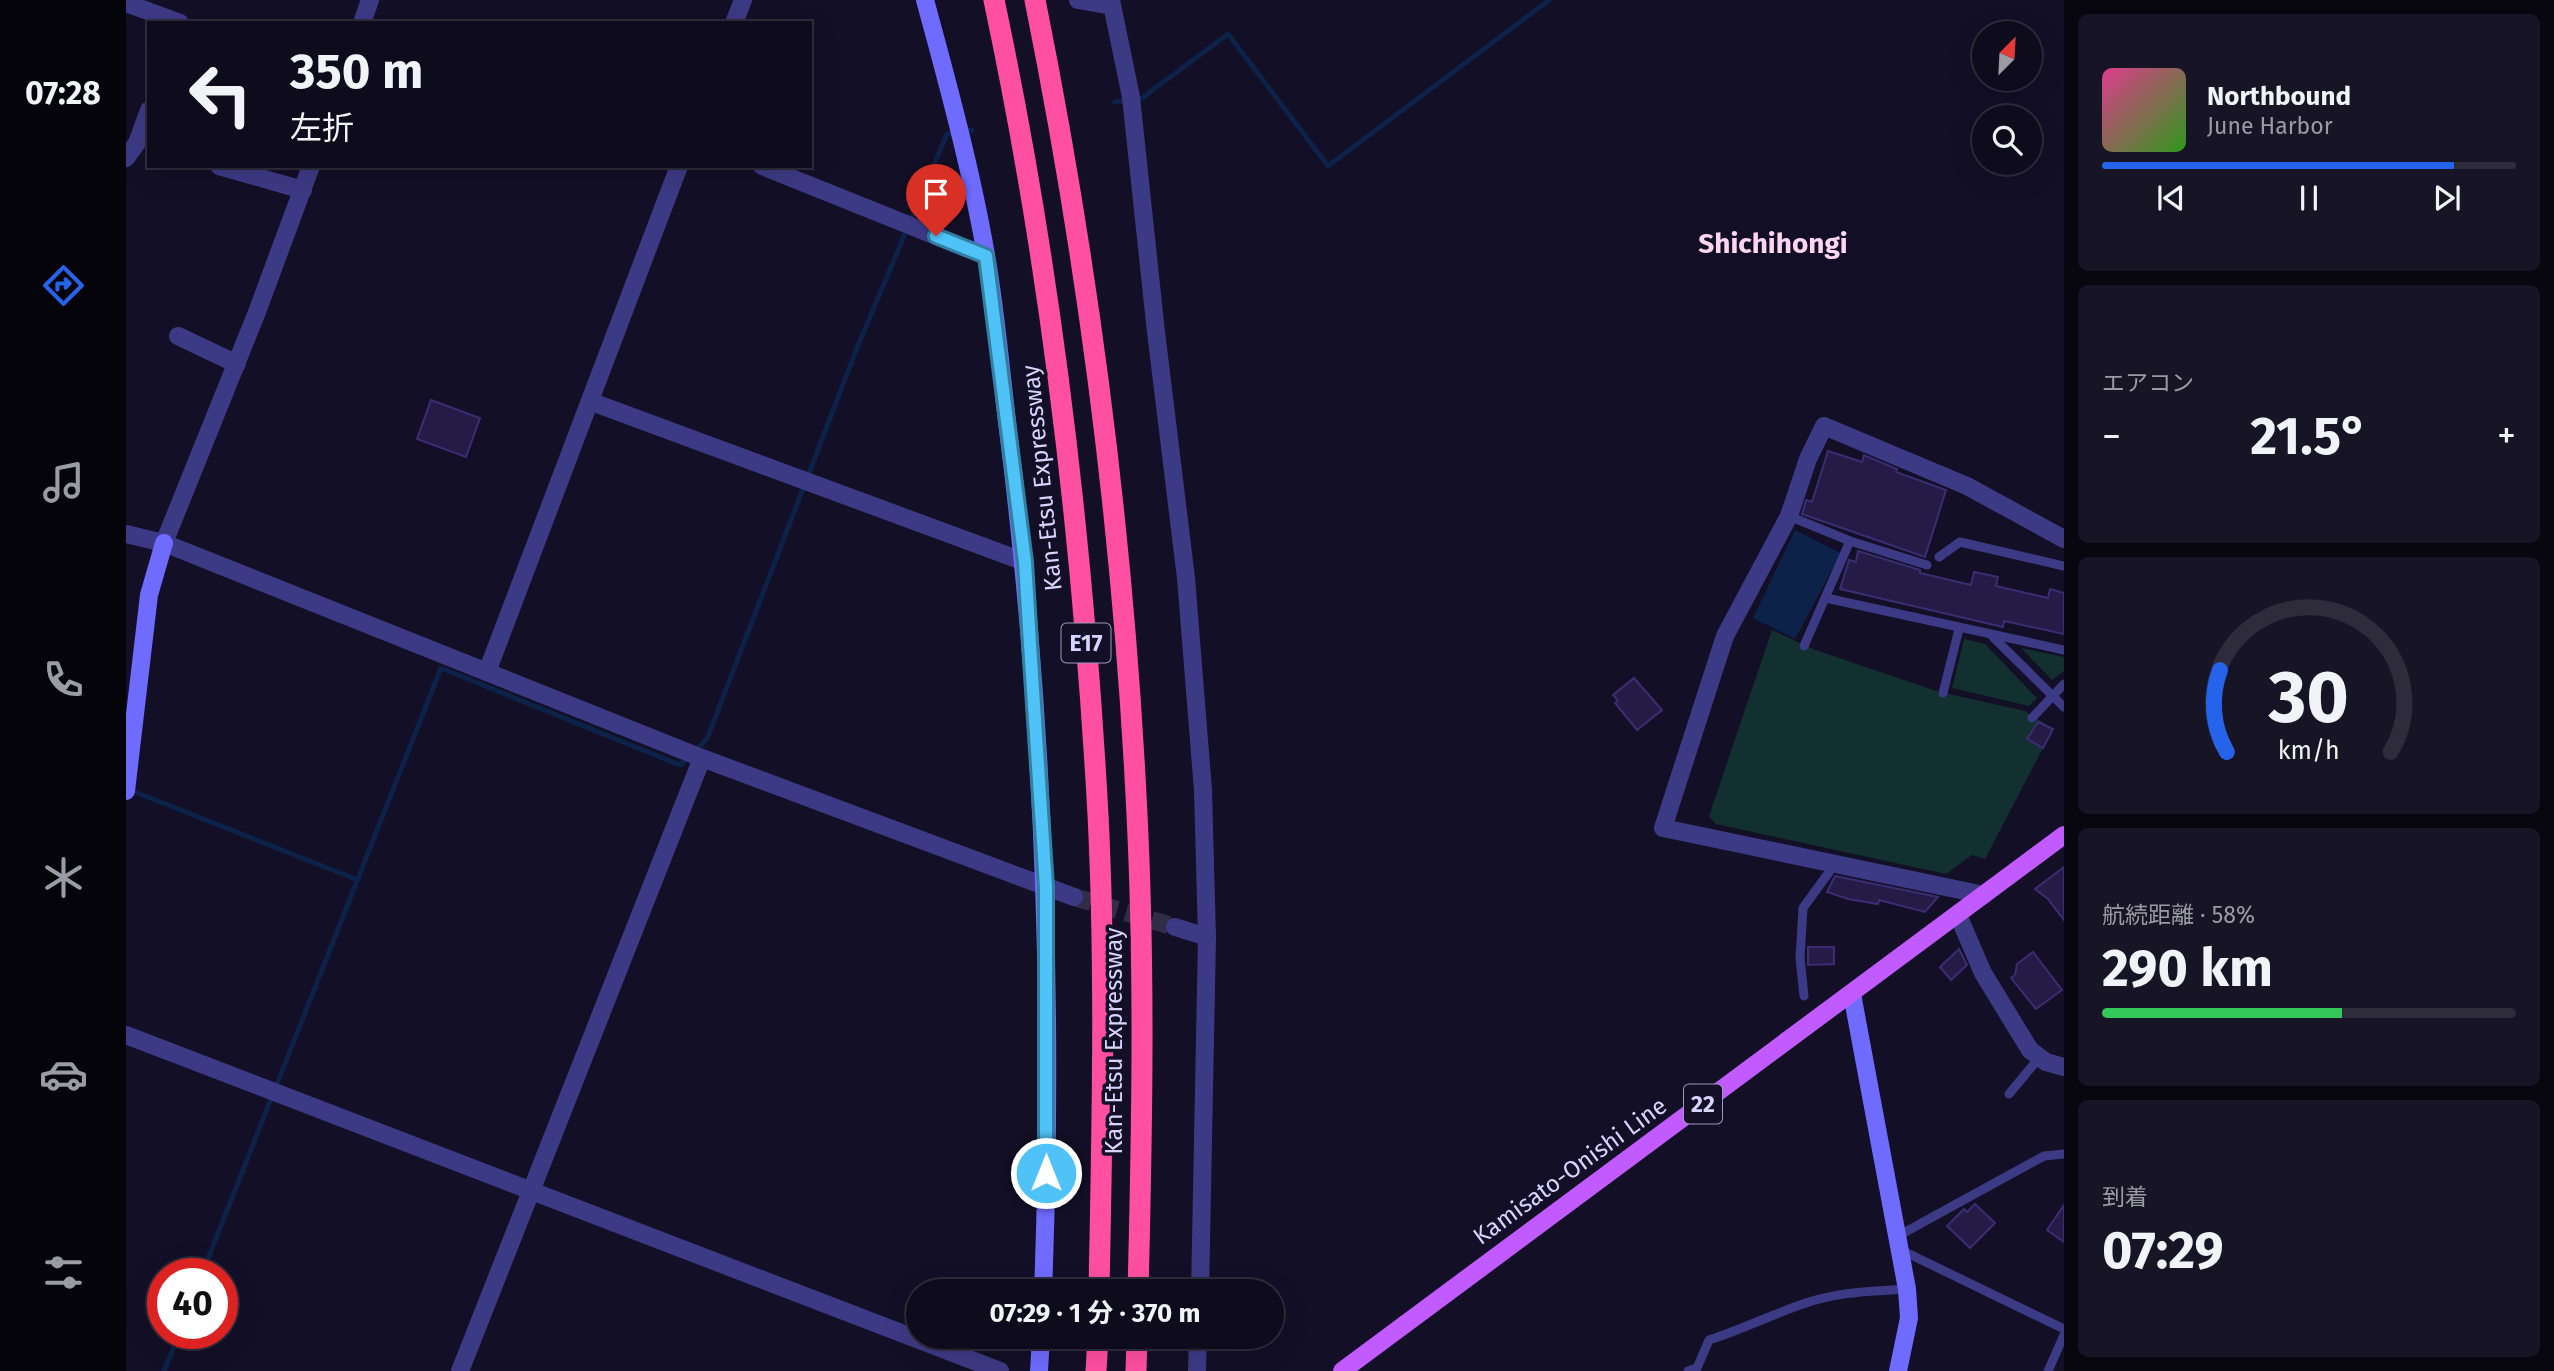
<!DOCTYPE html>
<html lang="ja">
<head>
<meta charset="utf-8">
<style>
	:root { --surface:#0e0b1c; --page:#171425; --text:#f1f3f6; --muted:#9b9ba3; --line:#2e2b3b; --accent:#2563eb }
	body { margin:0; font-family:"Fira Sans","Noto Sans JP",sans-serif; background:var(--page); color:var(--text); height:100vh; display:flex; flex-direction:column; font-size:26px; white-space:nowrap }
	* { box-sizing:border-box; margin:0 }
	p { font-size:23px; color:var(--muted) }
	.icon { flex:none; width:38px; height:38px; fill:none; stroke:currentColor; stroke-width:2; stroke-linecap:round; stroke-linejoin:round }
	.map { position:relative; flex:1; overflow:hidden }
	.drawer { display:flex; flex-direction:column; gap:14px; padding:14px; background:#08060f; width:490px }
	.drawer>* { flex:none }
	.banner { position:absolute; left:21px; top:21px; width:665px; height:147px; border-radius:0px; box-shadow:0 7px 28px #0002,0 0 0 2px var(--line); background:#0e0b1c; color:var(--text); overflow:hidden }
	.needle { width:46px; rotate:24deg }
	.tools { position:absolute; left:1846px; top:21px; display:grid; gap:14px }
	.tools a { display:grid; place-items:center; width:70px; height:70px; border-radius:50%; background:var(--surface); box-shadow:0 7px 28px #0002,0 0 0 2px var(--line); font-size:35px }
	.speed { position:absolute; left:21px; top:1258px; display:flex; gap:14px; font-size:35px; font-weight:700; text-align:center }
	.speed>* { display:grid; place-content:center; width:91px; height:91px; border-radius:50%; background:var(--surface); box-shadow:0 7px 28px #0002,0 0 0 2px var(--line); line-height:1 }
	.speed .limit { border:10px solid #d22; background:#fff; color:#111 }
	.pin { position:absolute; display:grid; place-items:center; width:60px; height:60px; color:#fff; margin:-72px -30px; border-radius:50% 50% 50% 0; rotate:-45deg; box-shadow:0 0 7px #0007 }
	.pin .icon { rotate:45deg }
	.me { position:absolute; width:77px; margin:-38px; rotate:0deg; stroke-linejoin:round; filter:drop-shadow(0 0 5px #0008) }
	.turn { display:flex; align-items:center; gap:24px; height:147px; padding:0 28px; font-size:32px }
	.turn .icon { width:91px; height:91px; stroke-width:2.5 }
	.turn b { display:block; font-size:49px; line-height:60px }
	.big { font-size:52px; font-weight:700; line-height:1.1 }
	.drawer .card { flex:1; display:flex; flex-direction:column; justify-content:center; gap:10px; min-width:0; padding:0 24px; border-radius:10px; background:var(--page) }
	.drawer .dial { align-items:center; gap:0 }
	.dial svg { height:182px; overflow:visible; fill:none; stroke:var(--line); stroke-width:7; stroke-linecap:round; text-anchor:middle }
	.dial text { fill:var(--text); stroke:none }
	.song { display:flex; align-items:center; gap:21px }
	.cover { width:84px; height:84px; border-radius:10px; background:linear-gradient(135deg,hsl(330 70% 55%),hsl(110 70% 35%)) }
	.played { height:7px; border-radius:4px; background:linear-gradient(90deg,var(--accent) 85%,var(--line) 85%) }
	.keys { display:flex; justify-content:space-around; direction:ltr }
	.heat { display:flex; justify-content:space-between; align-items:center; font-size:38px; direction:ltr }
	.charge { height:10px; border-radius:5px; background:linear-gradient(90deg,#34c759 58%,var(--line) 0) }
	.trip { position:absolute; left:780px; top:1279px; width:378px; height:70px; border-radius:35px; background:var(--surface); box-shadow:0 7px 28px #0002,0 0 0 2px var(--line); font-weight:700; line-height:70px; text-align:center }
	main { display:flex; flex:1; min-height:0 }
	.menu { display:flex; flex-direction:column; width:126px; justify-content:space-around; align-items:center; background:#06040b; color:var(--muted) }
	.menu .icon { width:49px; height:49px }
	.menu .current { color:var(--accent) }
	.menu b { font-size:32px; color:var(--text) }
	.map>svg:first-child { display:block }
	.green { fill:#12302f }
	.water { fill:#0c2248 }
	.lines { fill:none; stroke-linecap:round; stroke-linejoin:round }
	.stream { stroke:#0c2248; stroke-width:5 }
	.building { fill:#241b47; stroke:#3b2d73; stroke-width:2 }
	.street-tunnel { stroke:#312d47; stroke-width:18; stroke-dasharray:18 9; stroke-linecap:butt }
	.lane { stroke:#3d3a85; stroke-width:9 }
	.street { stroke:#3d3a85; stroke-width:18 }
	.secondary { stroke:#6f6bff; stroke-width:18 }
	.primary { stroke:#c25bff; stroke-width:18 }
	.highway { stroke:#ff4fa3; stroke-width:21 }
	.route-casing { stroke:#337fa1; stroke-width:18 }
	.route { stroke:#4fc3f7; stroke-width:12 }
	.labels { text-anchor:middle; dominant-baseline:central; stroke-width:7; stroke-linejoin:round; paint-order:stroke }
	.shield { fill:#130f26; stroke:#9e99be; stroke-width:2 }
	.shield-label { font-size:23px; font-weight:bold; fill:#d9d4ff }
	.street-label { font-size:24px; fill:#d9d4ff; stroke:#130f26 }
	.quarter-label { font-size:28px; font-weight:bold; fill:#ffd6f0; stroke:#130f26 }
</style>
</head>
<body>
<main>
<nav class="menu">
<b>07:28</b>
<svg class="icon current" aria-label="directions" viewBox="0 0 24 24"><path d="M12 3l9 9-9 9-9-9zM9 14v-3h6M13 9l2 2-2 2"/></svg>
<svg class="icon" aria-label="music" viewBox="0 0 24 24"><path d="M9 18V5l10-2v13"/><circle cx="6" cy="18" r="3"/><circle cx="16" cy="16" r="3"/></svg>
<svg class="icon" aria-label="phone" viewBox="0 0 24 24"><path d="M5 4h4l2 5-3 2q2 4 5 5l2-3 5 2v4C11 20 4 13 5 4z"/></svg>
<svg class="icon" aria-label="climate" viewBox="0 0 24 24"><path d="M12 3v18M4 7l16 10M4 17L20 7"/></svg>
<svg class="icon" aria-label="car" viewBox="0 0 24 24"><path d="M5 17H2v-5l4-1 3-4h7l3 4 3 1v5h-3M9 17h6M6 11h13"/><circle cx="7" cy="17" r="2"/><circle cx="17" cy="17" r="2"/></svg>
<svg class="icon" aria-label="filters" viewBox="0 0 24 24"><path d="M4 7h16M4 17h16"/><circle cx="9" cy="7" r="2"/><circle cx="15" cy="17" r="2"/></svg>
</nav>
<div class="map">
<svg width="1938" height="1371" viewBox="0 0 1938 1371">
	<rect width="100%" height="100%" fill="#130f26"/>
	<!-- green -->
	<g class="green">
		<path d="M1646,630l41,19 123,42 89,20 28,18 -68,130 -13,-4 -26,19 -230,-50 -7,-8z"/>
		<path d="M1838,639l21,5 52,54 -8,8 -77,-18z"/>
		<path d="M1895,648l43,9v14l-12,9z"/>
	</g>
	<!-- water -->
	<path class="water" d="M1669,530l46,23 -46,86 -42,-21z"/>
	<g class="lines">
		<!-- stream -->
		<g class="stream">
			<path d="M989,102l27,-4 86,-64 100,132 221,-166"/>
			<path d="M569,751l12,-12 150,-391 90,-214 25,-4"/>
			<path d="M4,790l228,90"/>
			<path d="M76,1274l239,-606 239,97 8,-7"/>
			<path d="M38,1371l15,-37"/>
		</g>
	</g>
	<!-- building -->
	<g class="building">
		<path d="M305,400l49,18 -14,39 -49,-18z"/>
		<path d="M1702,451l34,11 2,-7 33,14 -1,3 50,18 -21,67 -123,-43 4,-14 6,2z"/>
		<path d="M1732,551l62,19v3l51,12 3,-13 24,5 -2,9 52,12 2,-9 14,4v41l-60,-13 -1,6 -163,-38 9,-29 7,2z"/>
		<path d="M1508,678l28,32 -25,20 -22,-27 3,-2 -5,-6z"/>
		<path d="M1912,722l15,7 -10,19 -16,-9z"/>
		<path d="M1938,867v53l-16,-21 -13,-10z"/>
		<path d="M1709,876l103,21 -13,15 -46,-12 -1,4 -30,-5 -21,-7z"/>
		<path d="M1682,947h26v17l-26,1z"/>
		<path d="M1833,949l8,16 -16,15 -11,-13z"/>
		<path d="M1907,952l29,38 -26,19 -25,-31 4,-3 2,-11z"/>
		<path d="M1849,1204l20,19 -25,25 -23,-22 17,-17 3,3z"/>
		<path d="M1938,1205v37l-17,-12z"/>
	</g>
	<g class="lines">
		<!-- street-tunnel -->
		<path class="street-tunnel" d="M948,897l101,30"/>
		<!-- lane -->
		<g class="lane">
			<path d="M1663,516l61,25 -46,105"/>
			<path d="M1724,541l77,24"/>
			<path d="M1813,557l21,-15 104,24"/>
			<path d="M1700,598l238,52"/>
			<path d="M1867,637l71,70"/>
			<path d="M1817,693l16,-64"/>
			<path d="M1906,718l32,-34"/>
			<path d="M1678,996l-4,-38 3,-50 32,-44"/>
			<path d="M1883,1094l30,-36"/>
			<path d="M1772,1236l146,-80 20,-2"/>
			<path d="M1775,1250l163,79"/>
			<path d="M1562,1371l9,-3 12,-28c31,-10 60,-24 91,-35 35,-13 71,-14 107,-16"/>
			<path d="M1922,1371l16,-36"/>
		</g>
		<!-- street -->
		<g class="street">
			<path d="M952,0l34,6"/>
			<path d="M985,0l20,97 25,235 30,246 17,212 4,147 -7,355"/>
			<path d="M0,3l54,20"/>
			<path d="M236,23l8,-23"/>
			<path d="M608,23l9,-23"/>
			<path d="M0,158l11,-15 12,-33"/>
			<path d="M93,166l84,24"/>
			<path d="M636,166l224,90"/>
			<path d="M52,336l59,28"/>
			<path d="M466,402l433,160"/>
			<path d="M0,534l38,9 538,215 372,139"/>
			<path d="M38,543l93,-231 54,-146"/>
			<path d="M361,672l192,-506"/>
			<path d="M1858,895l-321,-67 62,-192 64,-120 19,-57 16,-33 143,60 97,53"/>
			<path d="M1832,915l25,58 47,77 16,12 18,5"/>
			<path d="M1049,927l32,10"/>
			<path d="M0,1035l874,336"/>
			<path d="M334,1371l242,-613"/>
			<path d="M1071,1371l1,-34"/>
		</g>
		<!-- secondary -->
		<g class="secondary">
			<path d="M799,0c23,84 46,169 61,255 10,57 15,117 22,175 36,285 46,574 35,862"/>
			<path d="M0,791l23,-196 15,-52"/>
			<path d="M1726,994l55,295 2,29 -11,53"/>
			<path d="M913,1371l2,-34"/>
		</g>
		<!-- primary -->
		<path class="primary" d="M1216,1371l722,-536"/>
		<!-- highway -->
		<g class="highway">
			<path d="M868,0c57,268 89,542 104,815 8,159 4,318 1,477"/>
			<path d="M909,0c54,269 89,541 102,815 8,159 5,318 1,477"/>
			<path d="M970,1371l2,-34"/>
			<path d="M1010,1371l1,-34"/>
		</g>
	</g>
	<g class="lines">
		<defs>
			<path id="route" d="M810,236l50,20 39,306 5,82 16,243v286"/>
		</defs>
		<!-- route casing -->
		<use href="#route" class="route-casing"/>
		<!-- route -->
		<use href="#route" class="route"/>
	</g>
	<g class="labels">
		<!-- shield labels -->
		<g class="shield">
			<rect x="935.5" y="623.5" width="49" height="39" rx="5"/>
			<rect x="1558" y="1084.5" width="38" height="39" rx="5"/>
		</g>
		<g class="shield-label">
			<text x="960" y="643">E17</text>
			<text x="1577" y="1104">22</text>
		</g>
		<!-- street labels -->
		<g class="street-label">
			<text transform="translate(916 478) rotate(-96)">Kan-Etsu Expressway</text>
			<text transform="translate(988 1041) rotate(-90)">Kan-Etsu Expressway</text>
			<text transform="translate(1444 1171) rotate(-36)">Kamisato-Onishi Line</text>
		</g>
		<!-- quarter labels -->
		<g class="quarter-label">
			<text x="1647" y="243">Shichihongi</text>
		</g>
	</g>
</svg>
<div class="tools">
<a><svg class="needle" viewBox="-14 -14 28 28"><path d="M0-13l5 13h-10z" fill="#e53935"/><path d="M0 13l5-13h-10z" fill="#9b9ba3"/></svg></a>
<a><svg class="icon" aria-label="search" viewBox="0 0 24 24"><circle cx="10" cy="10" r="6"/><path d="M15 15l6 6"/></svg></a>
</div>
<div class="speed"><div class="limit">40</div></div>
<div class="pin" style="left:810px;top:236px;background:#d93025"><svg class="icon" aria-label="arrive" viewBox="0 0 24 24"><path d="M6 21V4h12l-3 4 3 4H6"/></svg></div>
<svg class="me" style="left:920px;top:1173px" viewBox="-20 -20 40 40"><circle r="17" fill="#4fc3f7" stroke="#fff" stroke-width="3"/><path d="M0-11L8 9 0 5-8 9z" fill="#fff"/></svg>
<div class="trip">07:29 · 1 分 · 370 m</div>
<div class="banner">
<div class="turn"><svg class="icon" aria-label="left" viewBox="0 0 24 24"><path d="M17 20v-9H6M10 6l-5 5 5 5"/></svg><div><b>350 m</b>左折</div></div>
</div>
</div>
<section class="drawer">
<div class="card">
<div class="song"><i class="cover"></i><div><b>Northbound</b><p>June Harbor</p></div></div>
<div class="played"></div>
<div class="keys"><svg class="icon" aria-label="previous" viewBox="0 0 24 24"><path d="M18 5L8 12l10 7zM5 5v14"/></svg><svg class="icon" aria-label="pause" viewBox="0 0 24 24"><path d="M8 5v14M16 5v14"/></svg><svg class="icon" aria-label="next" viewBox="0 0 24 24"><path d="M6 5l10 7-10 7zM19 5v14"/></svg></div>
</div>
<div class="card"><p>エアコン</p>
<div class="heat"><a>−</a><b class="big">21.5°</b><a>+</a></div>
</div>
<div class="card dial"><svg viewBox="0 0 100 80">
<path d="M14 69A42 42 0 1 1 86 69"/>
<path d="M14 69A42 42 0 0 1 11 33" stroke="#2563eb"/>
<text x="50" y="56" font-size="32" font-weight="700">30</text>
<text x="50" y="72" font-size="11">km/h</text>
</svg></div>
<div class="card"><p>航続距離 · 58%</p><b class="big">290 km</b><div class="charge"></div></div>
<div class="card"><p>到着</p><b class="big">07:29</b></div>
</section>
</main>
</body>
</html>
